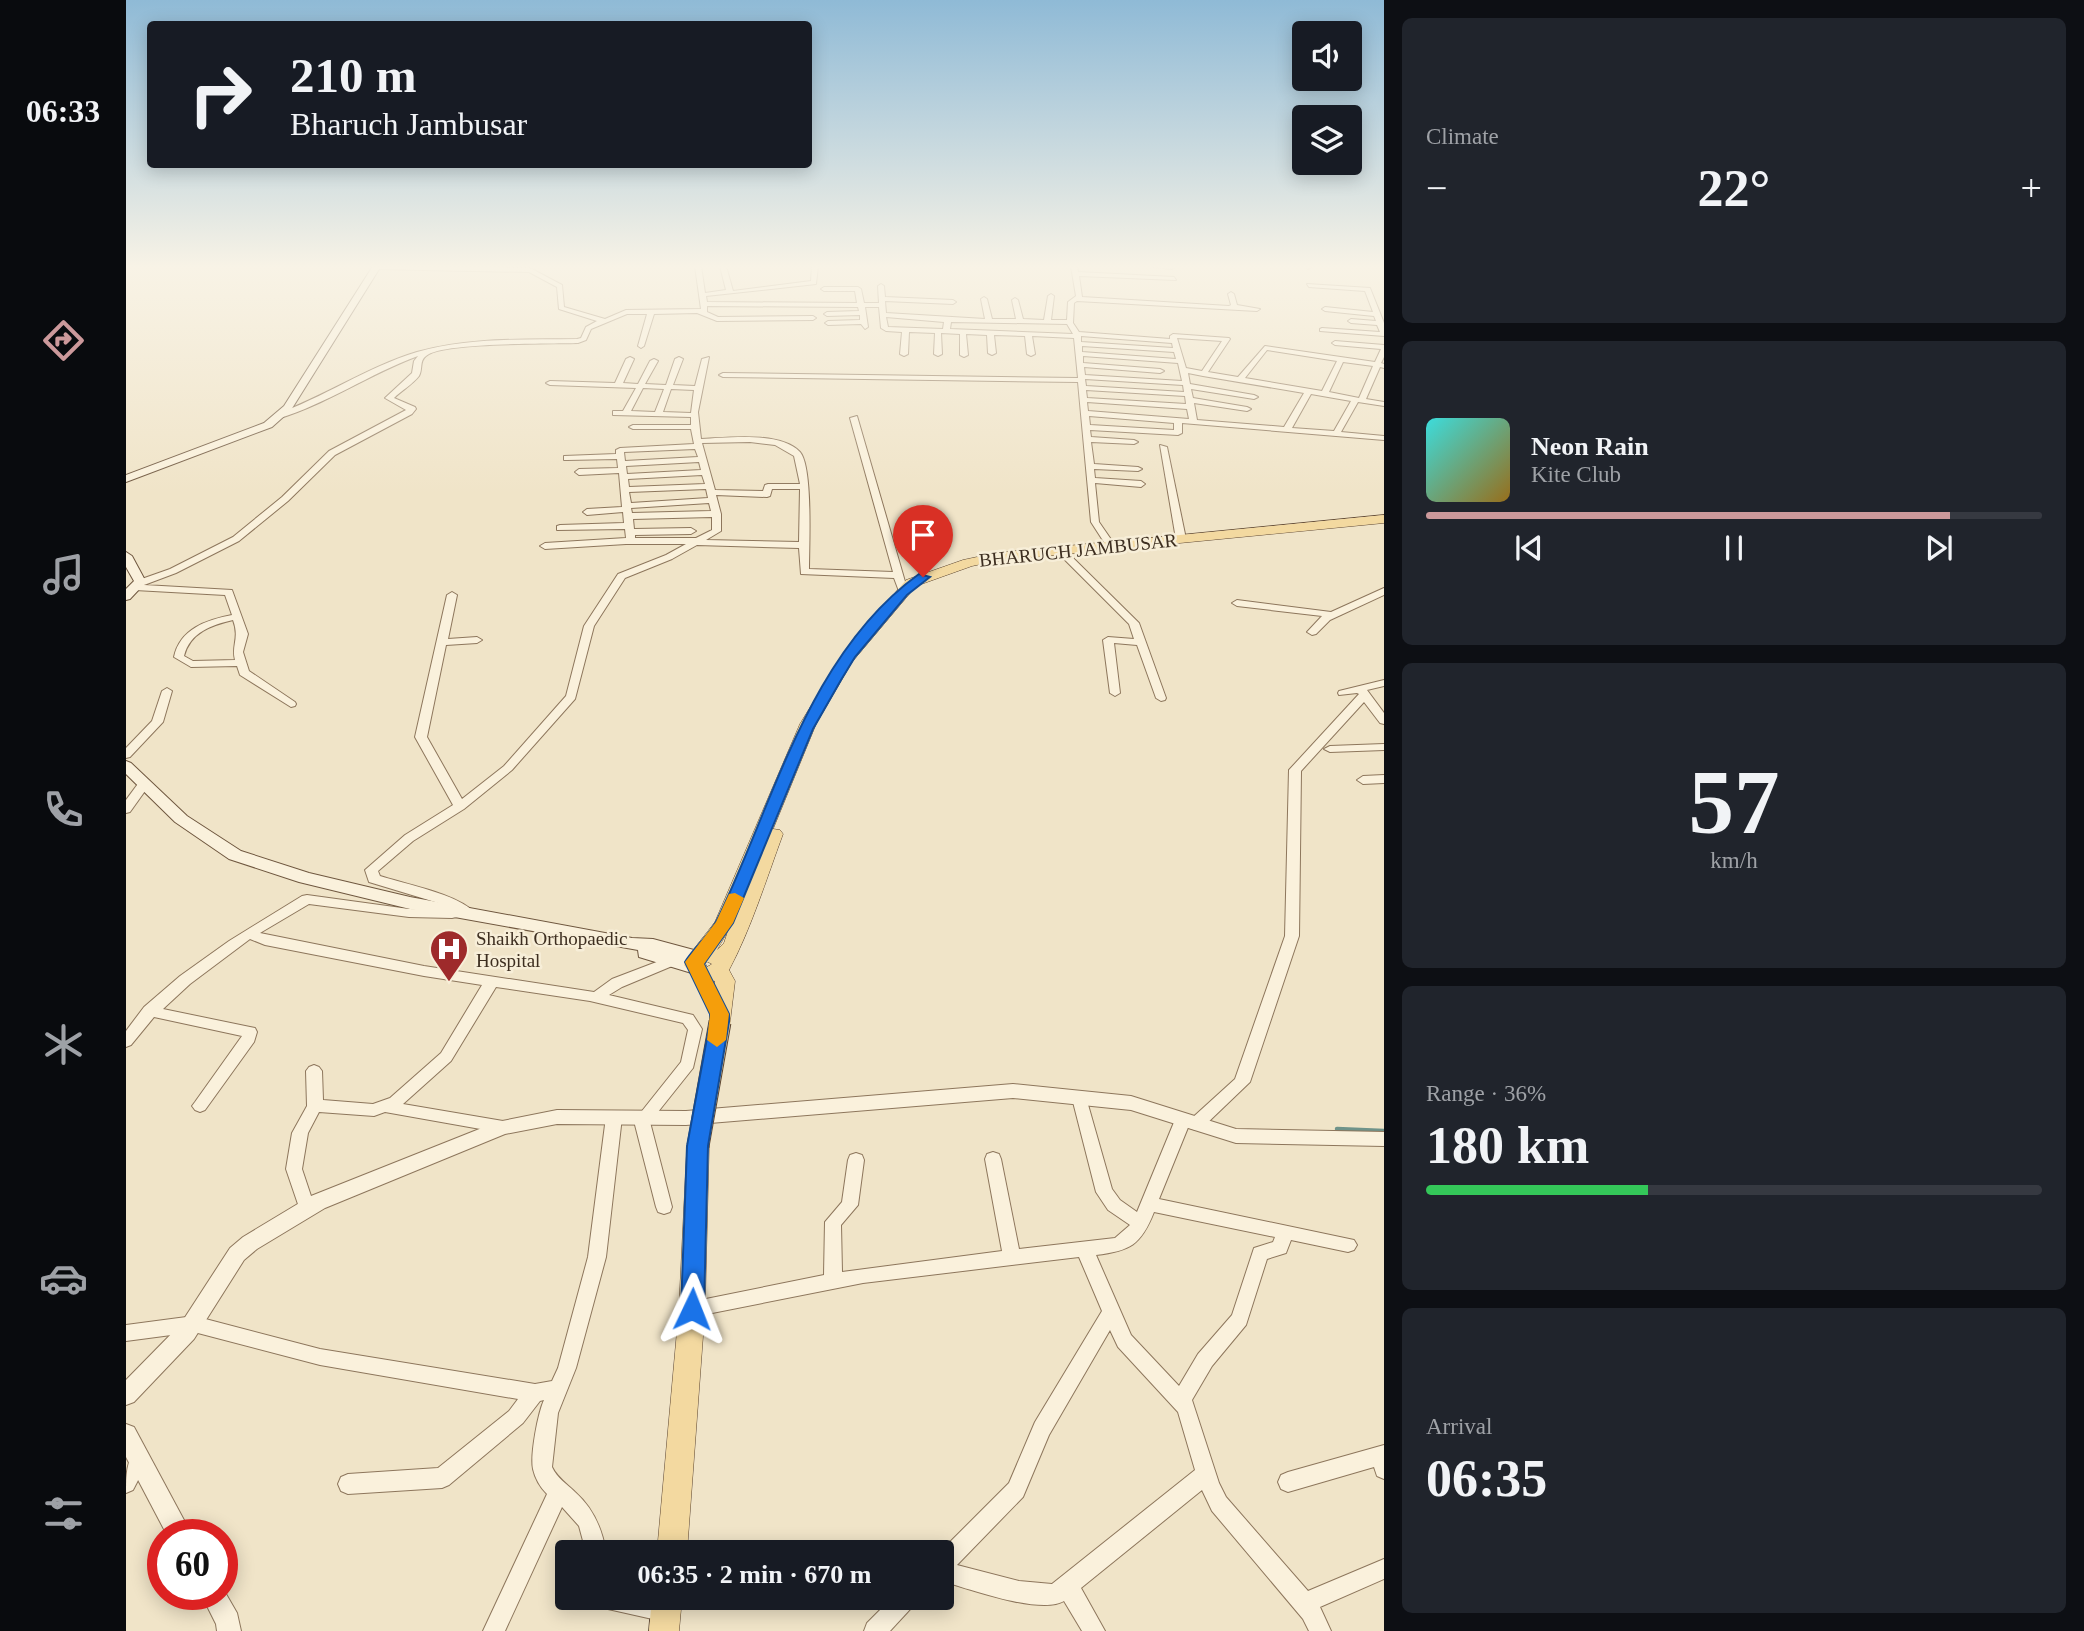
<!DOCTYPE html>
<html lang="en">
<head>
<meta charset="utf-8">
<style>
	:root { --surface:#171b24; --page:#20242c; --text:#f1f3f6; --muted:#9ea1a6; --line:#363941; --accent:#cc999b }
	body { margin:0; font-family:"Times New Roman",serif; background:var(--page); color:var(--text); height:100vh; display:flex; flex-direction:column; font-size:26px; white-space:nowrap }
	* { box-sizing:border-box; margin:0 }
	p { font-size:23px; color:var(--muted) }
	.icon { flex:none; width:38px; height:38px; fill:none; stroke:currentColor; stroke-width:2; stroke-linecap:round; stroke-linejoin:round }
	.map { position:relative; flex:1; overflow:hidden }
	.details { display:flex; flex-direction:column; gap:18px; padding:18px; background:#0d0f14; width:700px }
	.details>* { flex:none }
	.top-card { position:absolute; left:21px; top:21px; width:665px; height:147px; border-radius:7px; box-shadow:0 4px 18px #0003; background:#171b24; color:var(--text); overflow:hidden }
	.fabs { position:absolute; left:1166px; top:21px; display:grid; gap:14px }
	.fabs a { display:grid; place-items:center; width:70px; height:70px; border-radius:7px; background:var(--surface); box-shadow:0 4px 18px #0003; font-size:35px }
	.speed { position:absolute; left:21px; top:1519px; display:flex; gap:14px; font-size:35px; font-weight:700; text-align:center }
	.speed>* { display:grid; place-content:center; width:91px; height:91px; border-radius:50%; background:var(--surface); box-shadow:0 4px 18px #0003; line-height:1 }
	.speed .limit { border:10px solid #d22; background:#fff; color:#111 }
	.pin { position:absolute; display:grid; place-items:center; width:60px; height:60px; color:#fff; margin:-72px -30px; border-radius:50% 50% 50% 0; rotate:-45deg; box-shadow:0 0 7px #0007 }
	.pin .icon { rotate:45deg }
	.me { position:absolute; width:77px; margin:-38px; rotate:2deg; stroke-linejoin:round; filter:drop-shadow(0 0 5px #0008) }
	.turn { display:flex; align-items:center; gap:24px; height:147px; padding:0 28px; font-size:32px }
	.turn .icon { width:91px; height:91px; stroke-width:2.5 }
	.turn b { display:block; font-size:49px; line-height:60px }
	.big { font-size:52px; font-weight:800; line-height:1.1 }
	.details .widget { flex:1; display:flex; flex-direction:column; justify-content:center; gap:10px; min-width:0; padding:0 24px; border-radius:10px; background:var(--page) }
	.details .dial { align-items:center; gap:0 }
	.dial b { font-size:91px; line-height:1 }
	.song { display:flex; align-items:center; gap:21px }
	.cover { width:84px; height:84px; border-radius:10px; background:linear-gradient(135deg,hsl(180 70% 55%),hsl(40 70% 35%)) }
	.played { height:7px; border-radius:4px; background:linear-gradient(90deg,var(--accent) 85%,var(--line) 85%) }
	.keys { display:flex; justify-content:space-around; direction:ltr }
	.heat { display:flex; justify-content:space-between; align-items:center; font-size:38px; direction:ltr }
	.charge { height:10px; border-radius:5px; background:linear-gradient(90deg,#34c759 36%,var(--line) 0) }
	.trip { position:absolute; left:429px; top:1540px; width:399px; height:70px; border-radius:7px; background:var(--surface); box-shadow:0 4px 18px #0003; font-weight:800; line-height:70px; text-align:center }
	main { display:flex; flex:1; min-height:0 }
	.tab-bar { display:flex; flex-direction:column; width:126px; justify-content:space-around; align-items:center; background:#090b0e; color:var(--muted) }
	.tab-bar .icon { width:49px; height:49px }
	.tab-bar .active { color:var(--accent) }
	.tab-bar b { font-size:32px; color:var(--text) }
	.map>svg:first-child { display:block }
	.lines { fill:none; stroke-linecap:round; stroke-linejoin:round }
	.stream { stroke:#6f938a; stroke-width:4.5 }
	.minor-casing { stroke:#8d765c; stroke-width:2 }
	.tertiary-casing { stroke:#8d765c; stroke-width:2 }
	.secondary-casing { stroke:#6f573f; stroke-width:2 }
	.primary-casing { stroke:#5b4430; stroke-width:1 }
	.minor { fill:#faf1dc; fill-rule:evenodd }
	.tertiary { fill:#faf1dc; fill-rule:evenodd }
	.secondary { fill:#faf1dc; fill-rule:evenodd }
	.primary { fill:#f3d9a0; fill-rule:evenodd }
	.primary-bridge-casing { stroke:#5b4430; stroke-width:23; stroke-linecap:butt }
	.primary-bridge { stroke:#f3d9a0; stroke-width:21 }
	.route { fill:#1a73e8; stroke:#114b97; stroke-width:2 }
	.slow { fill:#f59e0b }
	.labels { text-anchor:middle; dominant-baseline:central; stroke-width:5; stroke-linejoin:round; paint-order:stroke }
	.street-label { font-size:19px; fill:#3d2e20; stroke:#f7eed8 }
	.poi-label { font-size:19px; fill:#3d2e20; stroke:#f7eed8; text-anchor:start }
</style>
</head>
<body>
<main>
<nav class="tab-bar">
<b>06:33</b>
<svg class="icon active" aria-label="directions" viewBox="0 0 24 24"><path d="M12 3l9 9-9 9-9-9zM9 14v-3h6M13 9l2 2-2 2"/></svg>
<svg class="icon" aria-label="music" viewBox="0 0 24 24"><path d="M9 18V5l10-2v13"/><circle cx="6" cy="18" r="3"/><circle cx="16" cy="16" r="3"/></svg>
<svg class="icon" aria-label="phone" viewBox="0 0 24 24"><path d="M5 4h4l2 5-3 2q2 4 5 5l2-3 5 2v4C11 20 4 13 5 4z"/></svg>
<svg class="icon" aria-label="climate" viewBox="0 0 24 24"><path d="M12 3v18M4 7l16 10M4 17L20 7"/></svg>
<svg class="icon" aria-label="car" viewBox="0 0 24 24"><path d="M5 17H2v-5l4-1 3-4h7l3 4 3 1v5h-3M9 17h6M6 11h13"/><circle cx="7" cy="17" r="2"/><circle cx="17" cy="17" r="2"/></svg>
<svg class="icon" aria-label="filters" viewBox="0 0 24 24"><path d="M4 7h16M4 17h16"/><circle cx="9" cy="7" r="2"/><circle cx="15" cy="17" r="2"/></svg>
</nav>
<div class="map">
<svg width="1258" height="1631" viewBox="0 0 1258 1631">
	<rect width="100%" height="100%" fill="#f0e4c8"/>
	<g class="lines">
		<!-- stream -->
		<path class="stream" d="M1211,1129l47,2"/>
		<defs>
			<g id="minor">
				<path d="M250,266l154,2 32,17 2,22 41,12 21,-9 75,-1 -6,-43h6l4,27 21,-3 -6,-24h6l7,25 78,-10 1,-15h6l-2,18 -110,12 1,6 150,1 -2,-12h-31l-3,-2 3,-2h34l3,2 3,14h15l-1,-17 3,-2 3,2 1,11 68,3 3,2 -3,2 -68,-3 1,12 99,6 -4,-20 3,-2 3,2 5,20h24l-4,-19 3,-2 3,2 5,19 21,1 4,-24 3,-2 3,2 -3,24h16l1,-18 8,-6 -5,-30h6l1,6 96,5 2,3 -97,-4 3,21 147,9 2,-1 -3,-11 3,-2 3,2 3,11 23,4 -3,2 -180,-10 -3,2 -1,20 6,9 91,7v-3l3,-2 56,4 1,1 -22,33 30,5 27,-31 110,16 6,-13 -46,-4 -3,-2 3,-2 49,4v12l-3,6 3,1v4l-4,-1 -14,32 18,3v4l-26,-4 -17,30 43,4v4l-202,-17v10l-4,2 -88,-5 1,7 43,3 4,2 -4,2 -43,-2 3,22 44,3 4,2 -4,2 -44,-2 1,9 46,3 4,3 -4,3 -46,-4 4,39 20,29 -5,3 -3,-1 -20,-31 -13,-140 -355,-5 -4,-2 4,-2 355,5 -4,-40 -42,-2 3,18 -4,2 -4,-2 -2,-18 -31,-1 2,18 -4,2 -4,-2 -1,-18 -21,-1 2,21 -4,2 -4,-2v-21l-19,-1 1,21 -4,2 -4,-2 1,-21 -26,-1 -1,22 -4,2 -4,-2 2,-22 -16,-1 -5,-3 -2,-21h-14l3,20 -3,2 -4,-5 -33,1 -3,-2 3,-2 32,-1v-5l-33,1 -3,-2 3,-2 32,-1 -1,-4 -151,-1v6l11,5 95,-1 3,2 -3,2 -96,1 -20,-8 -43,1 -10,32 -3,2 -3,-2 9,-32h-20l-36,15 -5,11 -8,3c-26,1 -137,-1 -152,13 -7,5 -3,13 -7,20 -6,8 -18,15 -25,22l21,9 1,2 -4,5 -77,41 -47,46 -49,40 -63,32 -32,12 88,5 16,44 -5,18 6,19 46,31 1,2 -1,2 -4,1 -51,-32 -3,-9 -46,1 -17,-10c6,-28 32,-37 58,-42l-7,-20 -90,-5 -5,-3 2,-2 3,-1 1,-3 34,-12 63,-32 49,-40 47,-46 77,-41 -21,-12 27,-25 2,-12 4,-5c-49,18 -91,48 -141,63h-3v-4c49,-17 93,-48 143,-63 52,-15 107,-12 160,-13l4,-1 5,-11 11,-6 -38,-12 -2,-22 -28,-15 -155,-3zM760,317l58,5 -1,7 -55,-2zM825,322l116,2 6,10 -123,-5zM955,336l91,7 1,5 -92,-6zM1051,338l45,3 -20,30 -16,-3zM956,346l92,6 2,7 -94,-7zM1141,350l70,11 -15,30 -77,-13zM957,356l95,7 4,18 -97,-6 -1,-8 76,6 4,-2 -4,-2 -77,-6zM1217,362l30,4 -14,32 -30,-6zM1062,373l15,3 101,17 -20,34 -87,-7 -3,-17 53,8 4,-2 -4,-2 -54,-9 -2,-9 63,10 4,-2 -4,-2 -64,-11zM959,379l98,6 1,7 -98,-6zM960,390l99,6 1,8 -99,-6zM1185,394l40,7 -17,30 -42,-3zM961,402l100,7 2,10 -101,-8zM963,416l85,7v7l-84,-5zM107,620c7,19 -2,25 2,40l-42,1 -9,-5c6,-24 28,-31 49,-36z"/>
				<path d="M1020,266h28l1,1 -3,2z"/>
				<path d="M1179,266h6v1l-3,2z"/>
				<path d="M1181,284l63,4 14,35v13l-64,-5v-2l2,-1 58,4 -3,-7 -26,-2 -3,-2 3,-2 25,2 -2,-5 -49,-5 -3,-2 3,-2 48,5 -8,-21 -56,-4z"/>
				<path d="M504,357l4,2 -11,24 15,1 12,-23 4,-2 4,2 -13,23 21,1 9,-26 4,-2 4,2 -10,26 22,1 7,-27 7,-2 -11,55 3,27c26,-1 79,-8 99,13 13,15 9,95 9,117l84,3 -43,-154 7,-2 51,176 -2,2h-6l-6,-16 -93,-4 -2,-26 -102,-3 -25,14 -47,19 -31,48 -19,73 -63,71 -48,39 -51,32 -35,30 2,5c25,8 78,18 95,37l-2,3 -5,1 -10,-4 -1,4 -5,1 -43,-1 -100,-13 -49,29 164,33 170,26 18,-13 55,-21h10l2,3 -2,3 -55,23 -13,8 84,20 9,14 -9,39 -43,54 22,85 -2,5 -6,2 -6,-2 -2,-5 -23,-90 2,-4 7,-2 39,-49 7,-32 -5,-7 -93,-22 -94,-14 -45,74 -48,43 100,17 6,2 2,4 -2,4 -6,2 -118,-21 -11,4 -55,-4 -11,21 -6,36 13,39 -2,5 -6,2 -6,-2 -15,-44 6,-36 15,-27 -1,-35 3,-4 5,-2 5,2 3,4 1,29 50,4 17,-6 51,-45 41,-68 -58,-9 -159,-31 -15,-6 -60,45 -27,25 87,18 5,1 2,4 -3,10 -49,68 -5,2 -5,-2 -3,-4 3,-4 47,-66 -88,-19 -23,28 -5,2v-16l18,-24 36,-31 49,-35 73,-45 5,-1 102,14 44,1 -8,-5 -76,-23 -4,-12 40,-35 48,-30 -38,-68 32,-142 5,-3 5,3 -9,44 29,-2 5,3 -5,3 -31,2 -19,92 35,62 42,-33 62,-70 18,-70 34,-52 48,-19 20,-11h-60l-81,5 -5,-3 5,-3 81,-5 -1,-9 -68,1v-4l3,-1 64,-2 -1,-11 -36,3 -4,-3 4,-3 35,-2 -3,-34 -40,2 -4,-3 4,-3 39,-1 -1,-9 -50,1h-3v-4l52,-2v-4l4,-2 74,-4 -3,-15h-58l-4,-2 4,-2h58v-8l-78,-2v-4h10l13,-23 -86,-3 -4,-2 4,-2 65,2 11,-24zM517,388l21,1 -9,23 -24,-1zM545,389l23,1 -3,23 -28,-1zM624,442l25,3 19,11 6,28h-32l-3,1 -2,6 -48,-1 -13,-47zM569,449l3,8 -73,4 -1,-9zM573,462l2,8 -74,4 -1,-8zM576,475l3,9 -76,3 -1,-8zM580,489l2,9 -77,5 -2,-11zM646,489h28l-1,53 -93,-2 15,-9v-17l-5,-19 51,2 3,-1zM583,503l2,8 -79,2 -1,-5zM586,517v13l-16,8h-61v-3l56,-1 5,-3 -5,-3 -57,1 -1,-10z"/>
				<path d="M1034,445l7,2 19,92 -5,3 -5,-3z"/>
				<path d="M935,548l3,1 75,74 27,75 -1,2 -4,1 -5,-3 -19,-53 -23,-2 6,50 -5,3 -5,-3 -7,-53 5,-3 26,2 -5,-15 -71,-71v-4z"/>
				<path d="M1258,588v7l-54,25 -14,14 -4,1 -5,-3 15,-16 -85,-10 -5,-3 5,-3 94,12z"/>
				<path d="M1258,680v6l-17,4 17,23v11l-4,-1 -16,-21 -63,69 -2,165 -49,146 -48,46 -6,2 -6,-2 -1,-3 -30,74 195,41 3,5 -3,5 -6,2 -57,-12 -5,13 -19,6 -21,66 -34,41 -20,34 27,83 7,14 82,94 76,-32v20l-64,28 11,24h-22l-6,-12 -91,-108 -10,-21 -121,98 24,43h-23l-18,-30c-23,14 -95,-12 -122,-20l-2,-29 69,-69 26,-61 67,-111 -23,-54 -216,26 -171,34 -6,-2 -3,-6 3,-6 138,-28 1,-53 17,-20 6,-42 2,-5 6,-2 6,2 2,5 -6,45 -17,20 1,47 160,-21 -17,-92 2,-5 6,-2 6,2 2,5 18,90 96,-11 15,-13 -22,-15 -12,-18 -24,-94 3,-4 5,-2 5,2 27,95 8,11 17,12 40,-97 6,-2 6,2 2,4 44,-40 50,-143 4,-166 70,-76 -2,-1 -18,2 -1,-2 1,-2zM1028,1212l121,25 -2,5 -19,6 -22,67 -34,39 -19,32 -48,-51 -35,-80c34,-4 45,-10 58,-43zM984,1330l8,17 60,65 17,58 -143,114 -33,-3 -62,-16 66,-68 26,-62z"/>
				<path d="M41,688l5,3 -9,31 -33,35 -4,1v-10l26,-27 10,-30z"/>
				<path d="M1258,744v6l-54,2 -6,-3 6,-3z"/>
				<path d="M1258,775v8l-21,1 -6,-4 6,-4z"/>
				<path d="M18,780l6,4 -20,28 -4,1v-13l14,-19z"/>
				<path d="M488,1111l6,2 2,4 -16,140 -30,111 -18,45 -6,54c5,11 15,17 23,25 18,16 27,36 31,60h-20l-7,-26 -17,-19 -57,124h-22l64,-137c-7,-7 -12,-16 -14,-25 -3,-14 5,-56 11,-69l-4,1 -17,22 -74,62 -7,3 -94,6 -7,-3 -3,-7 3,-7 7,-3 90,-6 71,-57 9,-12 -198,-34 -126,-33 -68,9v-16l68,-9 126,33 215,35 17,-3 6,-13 30,-111 18,-140 2,-4z"/>
				<path d="M1258,1445v34l-7,-3 -3,-9 -86,25 -7,-3 -3,-7 3,-7 7,-3z"/>
				<path d="M13,1449l7,3 3,7 -16,31 -7,3c0,-16 0,-37 13,-44z"/>
				<path d="M471,1598h57l20,5 3,8 -3,8 -8,3 -58,-13 -7,-4z"/>
				<path d="M766,1598h26l-4,7 -24,26h-26l3,-8z"/>
			</g>
			<g id="tertiary">
				<path d="M887,1084l118,12 105,33 148,3v14l-148,-3 -105,-33 -118,-12 -327,27 -129,-1 -52,10 -180,74 -68,41 -13,11 -50,79 -60,63 -8,3v-25l54,-55 50,-77 13,-11 68,-41 186,-74 60,-12 129,1z"/>
				<path d="M0,1424l8,3 58,108h-25l-41,-78z"/>
				<path d="M96,1587l15,26 4,18h-24l-1,-7 -15,-30h21z"/>
			</g>
			<g id="secondary">
				<path d="M247,266h8l-90,144 -19,17 -146,55v-7l138,-52 20,-17z"/>
				<path d="M0,552l6,4 14,26 -16,17 -4,1v-11l8,-8 -8,-14z"/>
				<path d="M0,761l5,2 56,53 54,35 68,22 101,24 222,41 21,1 52,14 3,4 -3,4 -5,2 4,5 -3,4 -6,2 -56,-17 -1,-7 -228,-41 -111,-27 -70,-23 -54,-37 -49,-48z"/>
			</g>
			<g id="primary">
				<path d="M1258,515v8l-388,38 -24,5 -56,20 -64,76 -36,62 -43,105 7,1 3,4c-17,46 -32,95 -54,136l6,11 -5,41 -3,5 -7,3 -7,-3 -3,-5 5,-41 -21,-3 -10,-13c3,-9 23,-32 31,-43l85,-198 41,-67 65,-77 57,-20 33,-7zM602,931l-4,12 -7,7zM582,962l4,2 -5,3 -2,-4z"/>
				<path d="M572,1137l8,3 3,6 -4,163 -18,243h-30l22,-243 8,-163 3,-6z"/>
				<path d="M526,1598h30l-3,33h-30z"/>
			</g>
		</defs>
		<!-- minor casing -->
		<use href="#minor" class="minor-casing"/>
		<!-- tertiary casing -->
		<use href="#tertiary" class="tertiary-casing"/>
		<!-- secondary casing -->
		<use href="#secondary" class="secondary-casing"/>
		<!-- primary casing -->
		<use href="#primary" class="primary-casing"/>
		<!-- minor -->
		<use href="#minor" class="minor"/>
		<!-- tertiary -->
		<use href="#tertiary" class="tertiary"/>
		<!-- secondary -->
		<use href="#secondary" class="secondary"/>
		<!-- primary -->
		<use href="#primary" class="primary"/>
		<defs>
			<path id="primary-bridge" d="M572,1146l22,-124"/>
		</defs>
		<!-- primary-bridge casing -->
		<use href="#primary-bridge" class="primary-bridge-casing"/>
		<!-- primary-bridge -->
		<use href="#primary-bridge" class="primary-bridge"/>
	</g>
	<!-- sky -->
	<linearGradient id="sky" x2="0" y2="1"><stop stop-color="#8fbad6"/><stop offset="0.54" stop-color="#f8f3e6"/><stop offset="1" stop-color="#f8f3e6" stop-opacity="0"/></linearGradient>
	<rect width="1258" height="494" fill="url(#sky)"/>
	<!-- route -->
	<path class="route" d="M793,574l11,3 -23,18 -52,62 -14,23 -28,49 -80,194 -29,41 25,50v8l-21,124 -4,163 -4,8 -8,3 -8,-3 -3,-8 6,-163 23,-124v-8l-25,-52c9,-15 24,-26 32,-42 57,-117 91,-266 202,-346z"/>
	<!-- slow -->
	<path class="slow" d="M609,893l9,5 -11,25 -29,41 25,50 -3,26 -9,7 -10,-7 3,-26 -25,-52 31,-40 13,-28z"/>
	<!-- icons -->
	<defs>
		<symbol id="hospital-pin" viewBox="-11 -11 22 30"><path d="M0 17L-7.5 6A9.5 9.5 0 1 1 7.5 6Z" fill="#9e2a2b" stroke="#f7eed8"/><path d="M-5-5h3v3.5h4V-5h3V5h-3V1.5h-4V5h-3Z" fill="#fff"/></symbol>
	</defs>
	<g fill-rule="evenodd">
		<use href="#hospital-pin" x="301" y="927" width="44" height="60"/>
	</g>
	<g class="labels">
		<!-- street labels -->
		<g class="street-label">
			<text transform="translate(952 550) rotate(-6)">BHARUCH JAMBUSAR</text>
		</g>
		<!-- poi labels -->
		<g class="poi-label">
			<text x="350" y="938">Shaikh Orthopaedic<tspan x="350" dy="22">Hospital</tspan></text>
		</g>
	</g>
</svg>
<div class="fabs">
<a><svg class="icon" aria-label="sound" viewBox="0 0 24 24"><path d="M4 9h4l5-4v14l-5-4H4zM17 9q2 3 0 6"/></svg></a>
<a><svg class="icon" aria-label="layers" viewBox="0 0 24 24"><path d="M12 4l9 5-9 5-9-5zM3 14l9 5 9-5"/></svg></a>
</div>
<div class="speed"><div class="limit">60</div></div>
<div class="pin" style="left:797px;top:577px;background:#d93025"><svg class="icon" aria-label="arrive" viewBox="0 0 24 24"><path d="M6 21V4h12l-3 4 3 4H6"/></svg></div>
<svg class="me" style="left:566px;top:1309px" viewBox="-20 -20 40 40"><path d="M0-17L14 15 0 8-14 15z" fill="#1a73e8" stroke="#fff" stroke-width="4"/></svg>
<div class="trip">06:35 · 2 min · 670 m</div>
<div class="top-card">
<div class="turn"><svg class="icon" aria-label="right" viewBox="0 0 24 24"><path d="M7 20v-9h11M14 6l5 5-5 5"/></svg><div><b>210 m</b>Bharuch Jambusar</div></div>
</div>
</div>
<section class="details">
<div class="widget"><p>Climate</p>
<div class="heat"><a>−</a><b class="big">22°</b><a>+</a></div>
</div>
<div class="widget">
<div class="song"><i class="cover"></i><div><b>Neon Rain</b><p>Kite Club</p></div></div>
<div class="played"></div>
<div class="keys"><svg class="icon" aria-label="previous" viewBox="0 0 24 24"><path d="M18 5L8 12l10 7zM5 5v14"/></svg><svg class="icon" aria-label="pause" viewBox="0 0 24 24"><path d="M8 5v14M16 5v14"/></svg><svg class="icon" aria-label="next" viewBox="0 0 24 24"><path d="M6 5l10 7-10 7zM19 5v14"/></svg></div>
</div>
<div class="widget dial"><b>57</b><p>km/h</p></div>
<div class="widget"><p>Range · 36%</p><b class="big">180 km</b><div class="charge"></div></div>
<div class="widget"><p>Arrival</p><b class="big">06:35</b></div>
</section>
</main>
</body>
</html>
